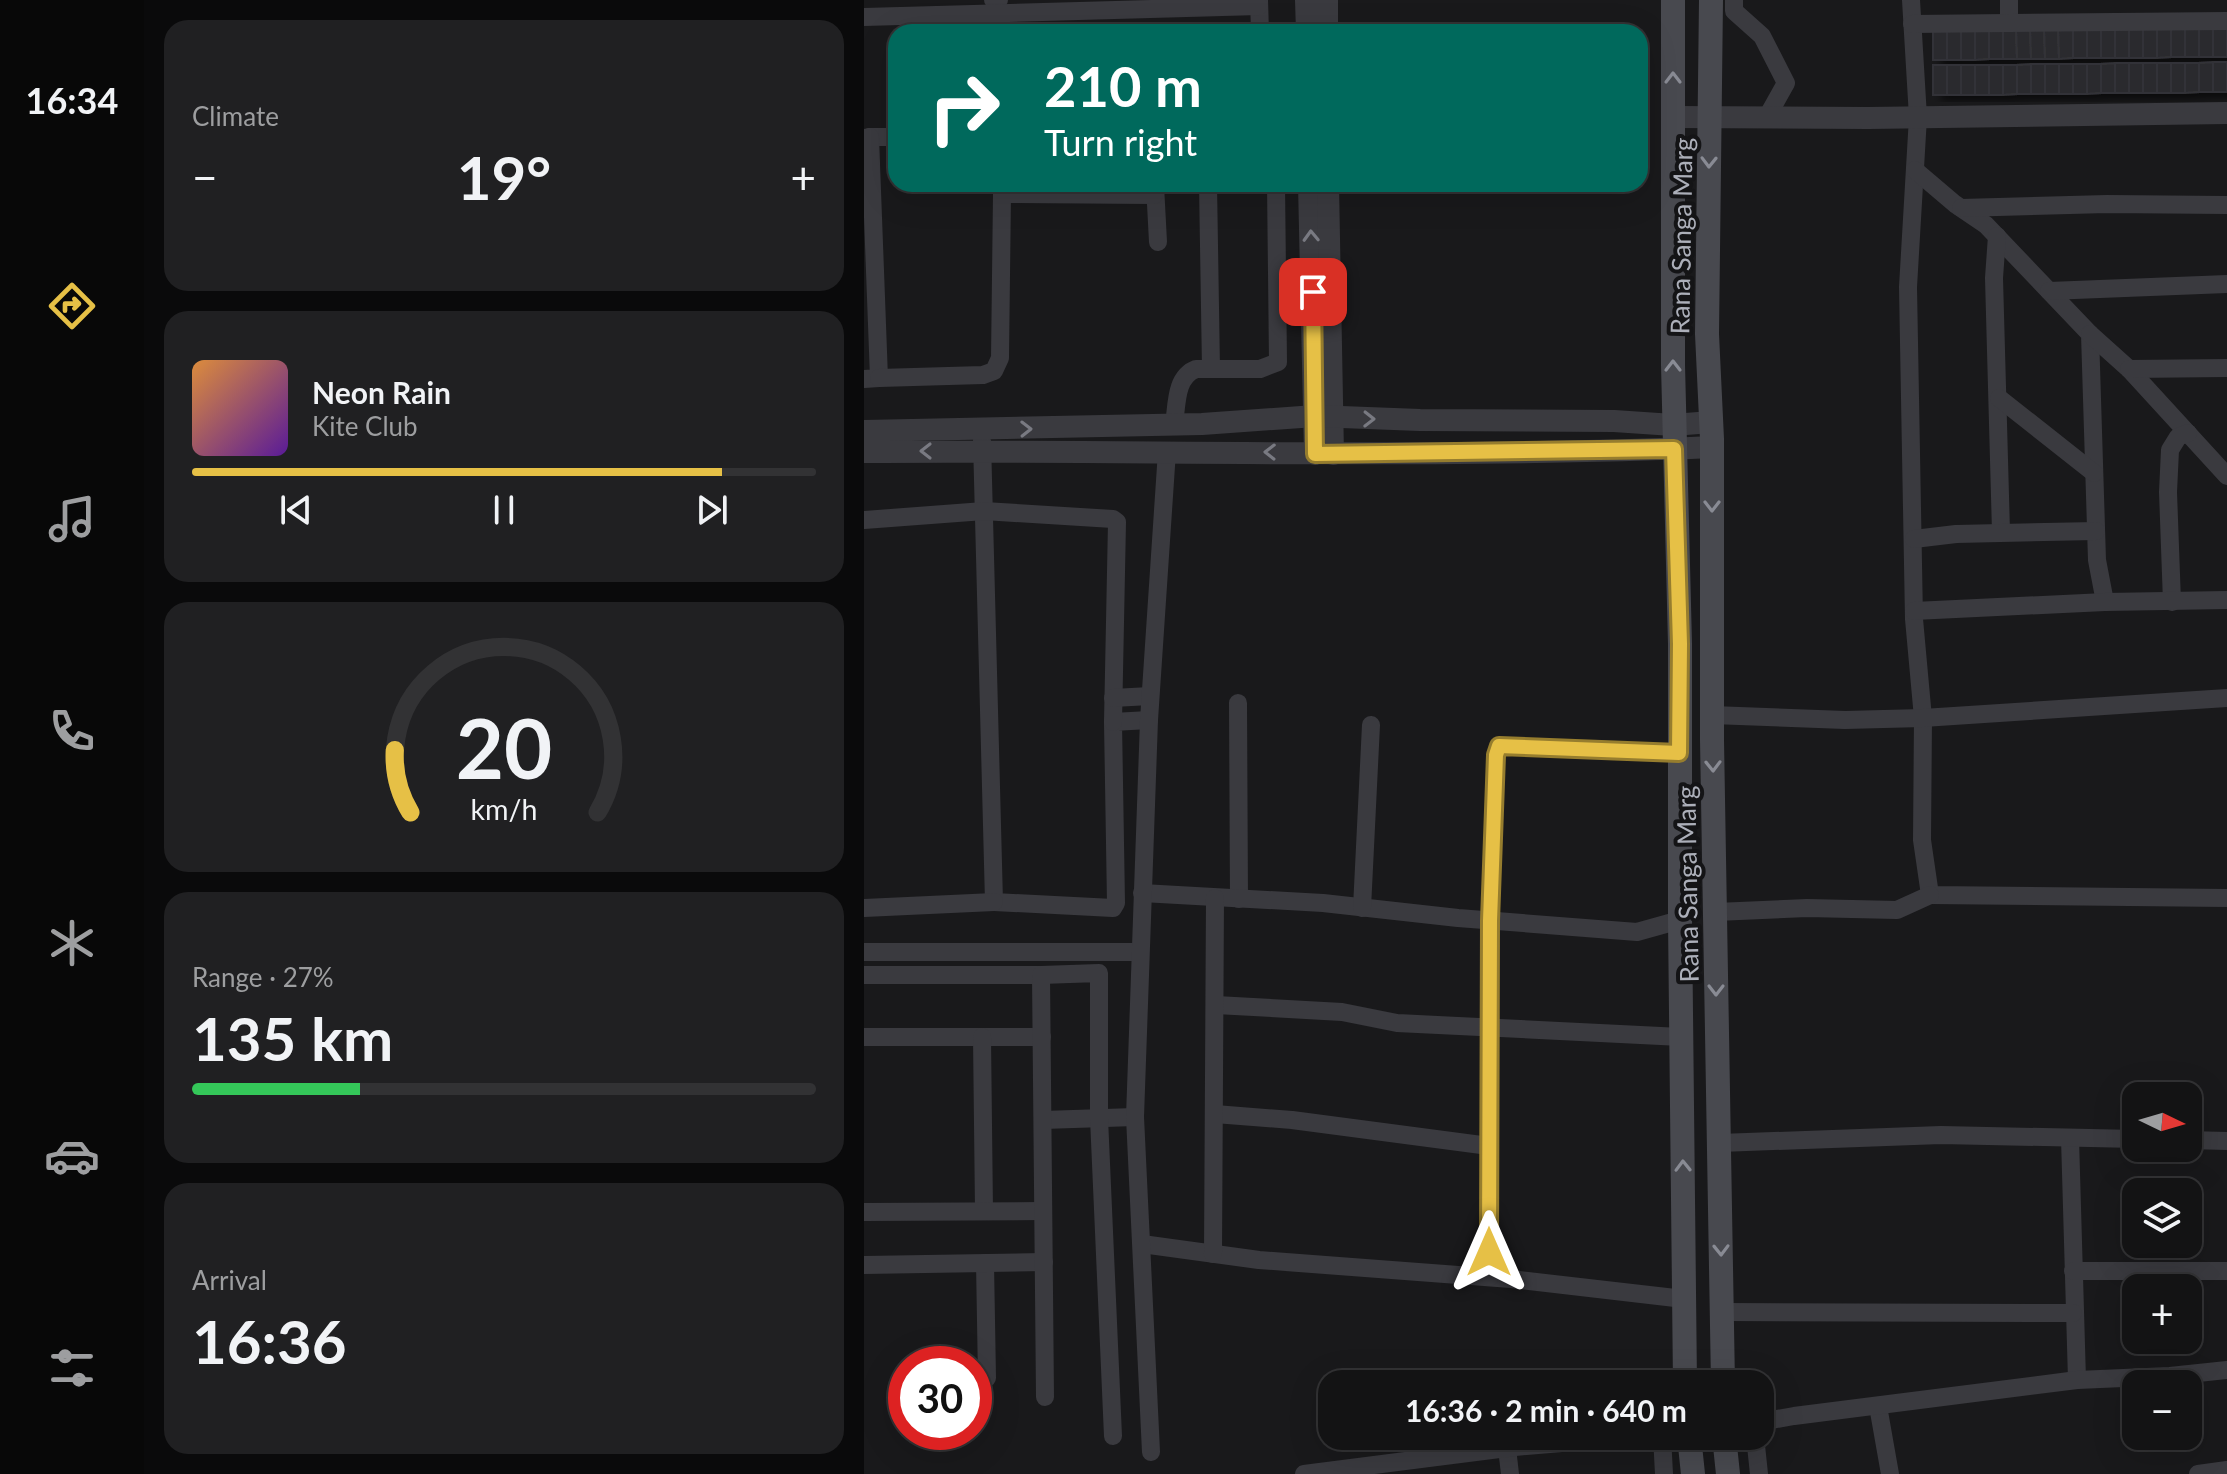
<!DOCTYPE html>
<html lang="en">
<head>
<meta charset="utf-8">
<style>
	:root { --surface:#131314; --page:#202022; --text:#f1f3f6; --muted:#9d9ea0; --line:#323234; --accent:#e6c046 }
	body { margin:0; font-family:Lato,sans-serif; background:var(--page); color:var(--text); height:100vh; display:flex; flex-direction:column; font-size:30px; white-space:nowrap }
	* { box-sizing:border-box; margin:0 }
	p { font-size:26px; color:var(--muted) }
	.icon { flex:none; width:44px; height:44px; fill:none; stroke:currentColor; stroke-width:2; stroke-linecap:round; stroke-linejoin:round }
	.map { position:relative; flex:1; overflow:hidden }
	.drawer { display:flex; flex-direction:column; gap:20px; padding:20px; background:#0a0a0b; width:720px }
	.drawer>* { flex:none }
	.top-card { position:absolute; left:24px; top:24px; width:760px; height:168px; border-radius:24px; box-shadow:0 8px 32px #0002,0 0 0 2px var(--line); background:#00695c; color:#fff; overflow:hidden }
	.needle { width:52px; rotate:95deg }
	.controls { position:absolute; left:1258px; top:1082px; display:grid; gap:16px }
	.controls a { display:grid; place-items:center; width:80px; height:80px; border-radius:16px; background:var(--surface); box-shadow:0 8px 32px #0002,0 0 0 2px var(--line); font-size:40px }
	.speed { position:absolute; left:24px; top:1346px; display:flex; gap:16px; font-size:40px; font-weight:700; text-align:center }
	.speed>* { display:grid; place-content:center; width:104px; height:104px; border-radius:50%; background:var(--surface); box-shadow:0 8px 32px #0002,0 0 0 2px var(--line); line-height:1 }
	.speed .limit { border:12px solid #d22; background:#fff; color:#111 }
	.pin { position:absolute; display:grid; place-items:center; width:68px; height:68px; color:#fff; margin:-34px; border-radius:16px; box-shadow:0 4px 12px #0006 }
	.me { position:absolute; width:88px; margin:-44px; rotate:0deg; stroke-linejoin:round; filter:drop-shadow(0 0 6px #0008) }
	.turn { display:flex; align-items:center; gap:28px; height:168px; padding:0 24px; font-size:36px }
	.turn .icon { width:104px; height:104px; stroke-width:2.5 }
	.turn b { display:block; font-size:56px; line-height:68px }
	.big { font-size:60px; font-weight:700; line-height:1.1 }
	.drawer .widget { flex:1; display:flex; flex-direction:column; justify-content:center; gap:12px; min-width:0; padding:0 28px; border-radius:24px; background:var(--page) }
	.drawer .dial { align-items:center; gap:0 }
	.dial svg { height:208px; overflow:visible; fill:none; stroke:var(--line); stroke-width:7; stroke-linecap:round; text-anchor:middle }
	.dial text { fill:var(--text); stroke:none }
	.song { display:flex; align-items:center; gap:24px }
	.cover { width:96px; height:96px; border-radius:12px; background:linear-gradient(135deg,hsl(30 70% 55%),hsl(270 70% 35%)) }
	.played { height:8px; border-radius:4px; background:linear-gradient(90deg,var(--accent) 85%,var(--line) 85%) }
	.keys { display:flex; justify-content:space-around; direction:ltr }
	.heat { display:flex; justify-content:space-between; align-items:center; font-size:44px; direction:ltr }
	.charge { height:12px; border-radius:6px; background:linear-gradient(90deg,#34c759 27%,var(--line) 0) }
	.trip { position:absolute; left:454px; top:1370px; width:456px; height:80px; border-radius:24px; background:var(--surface); box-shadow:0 8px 32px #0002,0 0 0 2px var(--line); font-weight:700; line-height:80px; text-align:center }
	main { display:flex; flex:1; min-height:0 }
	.dock { display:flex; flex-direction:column; width:144px; justify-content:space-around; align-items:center; background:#080808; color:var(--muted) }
	.dock .icon { width:56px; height:56px }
	.dock .on { color:var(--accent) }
	.dock b { font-size:36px; color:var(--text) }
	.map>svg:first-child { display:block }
	.building { fill:#2c2c2f; stroke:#333337; stroke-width:2; filter:url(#shadow) }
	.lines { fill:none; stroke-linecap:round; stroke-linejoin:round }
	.minor { stroke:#3a3a3f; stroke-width:18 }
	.tertiary { stroke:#3a3a3f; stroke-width:22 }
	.secondary { stroke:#48494f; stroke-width:24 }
	.oneway { stroke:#898b94 }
	.oneway2 { stroke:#797a82 }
	.route-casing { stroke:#967d2e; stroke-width:20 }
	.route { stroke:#e6c046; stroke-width:14 }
	.labels { text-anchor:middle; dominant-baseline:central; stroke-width:8; stroke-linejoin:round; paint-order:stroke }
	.street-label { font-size:26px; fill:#acafb9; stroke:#141416 }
</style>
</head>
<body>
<main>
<nav class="dock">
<b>16:34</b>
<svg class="icon on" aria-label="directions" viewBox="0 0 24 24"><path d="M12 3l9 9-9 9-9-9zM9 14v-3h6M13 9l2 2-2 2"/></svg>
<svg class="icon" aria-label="music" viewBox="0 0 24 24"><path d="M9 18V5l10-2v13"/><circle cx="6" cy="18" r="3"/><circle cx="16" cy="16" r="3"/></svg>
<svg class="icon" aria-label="phone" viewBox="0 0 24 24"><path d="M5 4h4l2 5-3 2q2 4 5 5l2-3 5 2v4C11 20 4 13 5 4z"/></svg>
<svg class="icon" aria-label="climate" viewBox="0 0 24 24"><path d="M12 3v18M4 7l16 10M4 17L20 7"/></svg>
<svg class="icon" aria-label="car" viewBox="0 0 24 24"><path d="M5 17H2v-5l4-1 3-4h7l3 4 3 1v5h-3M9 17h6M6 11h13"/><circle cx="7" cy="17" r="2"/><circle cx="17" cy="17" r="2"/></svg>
<svg class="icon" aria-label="filters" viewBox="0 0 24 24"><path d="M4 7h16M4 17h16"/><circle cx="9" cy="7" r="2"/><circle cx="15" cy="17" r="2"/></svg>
</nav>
<section class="drawer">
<div class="widget"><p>Climate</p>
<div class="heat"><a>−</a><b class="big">19°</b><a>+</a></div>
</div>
<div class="widget">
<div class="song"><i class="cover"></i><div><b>Neon Rain</b><p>Kite Club</p></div></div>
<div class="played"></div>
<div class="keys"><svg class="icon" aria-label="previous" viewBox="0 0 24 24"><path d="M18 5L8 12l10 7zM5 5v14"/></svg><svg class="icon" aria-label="pause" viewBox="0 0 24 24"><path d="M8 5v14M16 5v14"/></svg><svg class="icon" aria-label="next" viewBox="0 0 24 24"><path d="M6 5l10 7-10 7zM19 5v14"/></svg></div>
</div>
<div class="widget dial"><svg viewBox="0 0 100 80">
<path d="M14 69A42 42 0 1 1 86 69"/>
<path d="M14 69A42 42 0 0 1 8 45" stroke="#e6c046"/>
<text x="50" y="56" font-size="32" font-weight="700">20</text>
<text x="50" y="72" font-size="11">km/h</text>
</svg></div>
<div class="widget"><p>Range · 27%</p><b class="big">135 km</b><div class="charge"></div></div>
<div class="widget"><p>Arrival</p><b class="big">16:36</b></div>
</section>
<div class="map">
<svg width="1363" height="1474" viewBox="0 0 1363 1474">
	<defs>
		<filter id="shadow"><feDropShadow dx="9" dy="5" stdDeviation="4" flood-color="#0009"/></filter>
	</defs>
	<rect width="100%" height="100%" fill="#19191b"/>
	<!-- building -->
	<g class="building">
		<rect x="1335" y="27" width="14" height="30"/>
		<path d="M1335,27v30h-14v-29z"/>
		<rect x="1349" y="27" width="14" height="30"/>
		<rect x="1223" y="28" width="14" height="30"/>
		<path d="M1223,28v30h-14v-29z"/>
		<rect x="1237" y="28" width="14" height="30"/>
		<rect x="1251" y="28" width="14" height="30"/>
		<rect x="1265" y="28" width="14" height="30"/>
		<rect x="1279" y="28" width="14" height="30"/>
		<path d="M1293,28h14v29l-14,1z"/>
		<rect x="1307" y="28" width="14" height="29"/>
		<path d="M1139,29h13l1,30h-14z"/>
		<path d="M1139,29v30h-14v-29z"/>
		<path d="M1152,29h14l1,30h-14z"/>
		<path d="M1166,29h14l1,30h-14z"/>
		<path d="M1180,29h14l1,30h-14z"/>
		<path d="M1194,29h15v29l-14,1z"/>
		<rect x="1069" y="30" width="14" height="30"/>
		<rect x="1083" y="30" width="14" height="30"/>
		<rect x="1097" y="30" width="14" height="30"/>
		<path d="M1111,30h14v29l-14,1z"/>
		<rect x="1349" y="62" width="14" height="30"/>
		<path d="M1349,62v30h-14v-29z"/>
		<rect x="1251" y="63" width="14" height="30"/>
		<path d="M1251,63v30h-14v-29z"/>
		<rect x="1265" y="63" width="14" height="30"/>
		<rect x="1279" y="63" width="14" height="30"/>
		<rect x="1293" y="63" width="14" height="30"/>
		<rect x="1307" y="63" width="14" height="30"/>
		<path d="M1321,63h14v29l-14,1z"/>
		<rect x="1167" y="64" width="14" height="30"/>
		<path d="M1167,64v30h-14v-29z"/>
		<rect x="1181" y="64" width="14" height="30"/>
		<rect x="1195" y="64" width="14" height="30"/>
		<rect x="1209" y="64" width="14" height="30"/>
		<path d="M1223,64h14v29l-14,1z"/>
		<rect x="1069" y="65" width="14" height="30"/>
		<rect x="1083" y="65" width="14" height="30"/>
		<rect x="1097" y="65" width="14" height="30"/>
		<rect x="1111" y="65" width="14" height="30"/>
		<rect x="1125" y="65" width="14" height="30"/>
		<path d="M1139,65h14v29l-14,1z"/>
	</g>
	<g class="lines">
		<!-- minor -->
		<g class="minor">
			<path d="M129,0h6"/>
			<path d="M395,0l1,32"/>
			<path d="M870,0v11l28,25 24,47 -19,34"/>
			<path d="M1047,0l7,117 -10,170 6,332 9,99 -1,122 8,55 297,3"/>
			<path d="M1145,0v23"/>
			<path d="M0,17l395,-11"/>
			<path d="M1048,24l315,-3"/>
			<path d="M6,137h26"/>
			<path d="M0,138l6,-1 9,241 -15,1"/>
			<path d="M1051,170l40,34 31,21 104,109 7,226 8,42"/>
			<path d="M344,184l3,185"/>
			<path d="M291,185l3,57"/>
			<path d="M1097,208l146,-4 120,1"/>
			<path d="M1133,236l-3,42 7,254"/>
			<path d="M1185,291l178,-7"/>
			<path d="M1226,334l39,35 98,107"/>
			<path d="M1265,369l98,-1"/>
			<path d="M15,378l104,-3 11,-4 6,-13 2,-164 152,1"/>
			<path d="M1135,398l95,75"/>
			<path d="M310,425c3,-20 1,-48 22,-56h64l18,-7 -2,-178"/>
			<path d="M118,441l12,461 119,6 3,-5 -3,-181 36,-2"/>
			<path d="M0,520l120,-9 129,8 4,3 -4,200"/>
			<path d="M1050,539l42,-5 140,-3"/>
			<path d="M1308,602l-4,-110 2,-42 8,-13 10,-4"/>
			<path d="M1050,611l191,-9 122,-2"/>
			<path d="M249,698l37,-2"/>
			<path d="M374,703l1,196"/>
			<path d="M848,715l133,5 78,-2 304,-20"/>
			<path d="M278,893l181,10 135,15 179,14 43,-12"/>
			<path d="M0,908l130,-6"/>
			<path d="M498,908l9,-183"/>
			<path d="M852,912l91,-4 90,2 33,-15"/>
			<path d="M0,952h276"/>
			<path d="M0,975h177"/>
			<path d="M352,1005l126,7 55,11 284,14"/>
			<path d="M0,1037h178"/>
			<path d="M118,1037l2,174"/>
			<path d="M351,1114l77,6 197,26"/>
			<path d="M179,1120l92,-3"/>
			<path d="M1206,1138l7,242"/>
			<path d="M1324,1140l39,1"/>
			<path d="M856,1143l221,-8 195,4"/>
			<path d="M0,1212l179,-1"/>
			<path d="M278,1244l117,16 252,19 173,20"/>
			<path d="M349,1254l2,-356"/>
			<path d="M121,1263l2,115"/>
			<path d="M0,1265l180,-3"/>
			<path d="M1209,1271h154"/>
			<path d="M626,1277v-356l6,-166 3,-9 180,7"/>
			<path d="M858,1312l351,1"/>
			<path d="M181,1397l-4,-422 58,-2v145l14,318"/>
			<path d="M1014,1406l12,68"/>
			<path d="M896,1422l34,-6 283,-36 93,-4 57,-6"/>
			<path d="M798,1436l2,38"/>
			<path d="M891,1436l4,38"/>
			<path d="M643,1448l3,26"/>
			<path d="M287,1452l-16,-335 14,-397 18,-269"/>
			<path d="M440,1474l211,-27 130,-11"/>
			<path d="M1334,1474l29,-4"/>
		</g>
		<!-- tertiary -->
		<g class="tertiary">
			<path d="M442,0l1,32"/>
			<path d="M463,0v32"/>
			<path d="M809,117l195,1 359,-5"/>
			<path d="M445,184l6,270"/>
			<path d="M464,184l5,270"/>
			<path d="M0,431l338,-7 113,-8 105,4 194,1 59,4 38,-3"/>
			<path d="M0,452c283,-2 566,7 848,-5"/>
		</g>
		<!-- secondary -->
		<g class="secondary">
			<path d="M809,0v365l7,279v276l5,464"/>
			<path d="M847,0l-4,334 5,105v301l11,644"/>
			<path d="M825,1436l4,38"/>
			<path d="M860,1436l4,38"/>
		</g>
	</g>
	<!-- one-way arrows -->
	<defs><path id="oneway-chevron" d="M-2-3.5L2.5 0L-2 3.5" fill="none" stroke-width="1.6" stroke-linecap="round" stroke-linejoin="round" transform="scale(2)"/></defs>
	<g class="oneway">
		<use href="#oneway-chevron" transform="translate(809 78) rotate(-90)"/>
		<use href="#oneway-chevron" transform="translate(845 162) rotate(91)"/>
		<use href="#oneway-chevron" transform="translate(809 366) rotate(-90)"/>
		<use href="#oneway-chevron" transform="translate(848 506) rotate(90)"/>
		<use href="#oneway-chevron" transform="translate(849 766) rotate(89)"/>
		<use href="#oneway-chevron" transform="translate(852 990) rotate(90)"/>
		<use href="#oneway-chevron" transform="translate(819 1166) rotate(-91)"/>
		<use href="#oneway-chevron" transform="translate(857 1250) rotate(89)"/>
	</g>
	<g class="oneway2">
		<use href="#oneway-chevron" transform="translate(447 236) rotate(-92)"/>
		<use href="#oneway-chevron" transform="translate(505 419) rotate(1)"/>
		<use href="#oneway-chevron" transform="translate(162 429) rotate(-1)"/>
		<use href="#oneway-chevron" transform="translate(62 451) rotate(180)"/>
		<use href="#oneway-chevron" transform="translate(406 452) rotate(-179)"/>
	</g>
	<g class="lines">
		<defs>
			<path id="route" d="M449,292l2,162 359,-5 6,195 -1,109 -180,-7 -3,9 -6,166 -1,331"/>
		</defs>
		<!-- route casing -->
		<use href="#route" class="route-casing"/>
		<!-- route -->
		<use href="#route" class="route"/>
	</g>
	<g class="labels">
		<!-- street labels -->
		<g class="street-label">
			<text transform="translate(817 236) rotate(-89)">Rana Sanga Marg</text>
			<text transform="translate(823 884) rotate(-91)">Rana Sanga Marg</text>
		</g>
	</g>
</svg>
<div class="controls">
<a><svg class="needle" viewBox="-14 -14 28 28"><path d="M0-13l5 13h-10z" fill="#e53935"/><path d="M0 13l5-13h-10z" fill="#9d9ea0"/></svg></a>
<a><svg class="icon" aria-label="layers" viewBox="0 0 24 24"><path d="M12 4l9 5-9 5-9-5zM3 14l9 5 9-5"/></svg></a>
<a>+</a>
<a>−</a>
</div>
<div class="speed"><div class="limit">30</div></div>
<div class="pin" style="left:449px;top:292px;background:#d93025"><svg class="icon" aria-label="arrive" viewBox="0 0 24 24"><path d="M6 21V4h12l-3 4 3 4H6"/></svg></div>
<svg class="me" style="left:625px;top:1252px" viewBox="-20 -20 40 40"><path d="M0-17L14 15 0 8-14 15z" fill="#e6c046" stroke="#fff" stroke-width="4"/></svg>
<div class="trip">16:36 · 2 min · 640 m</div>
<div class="top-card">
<div class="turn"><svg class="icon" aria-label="right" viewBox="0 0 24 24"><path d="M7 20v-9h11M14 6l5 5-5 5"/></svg><div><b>210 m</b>Turn right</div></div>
</div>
</div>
</main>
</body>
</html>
